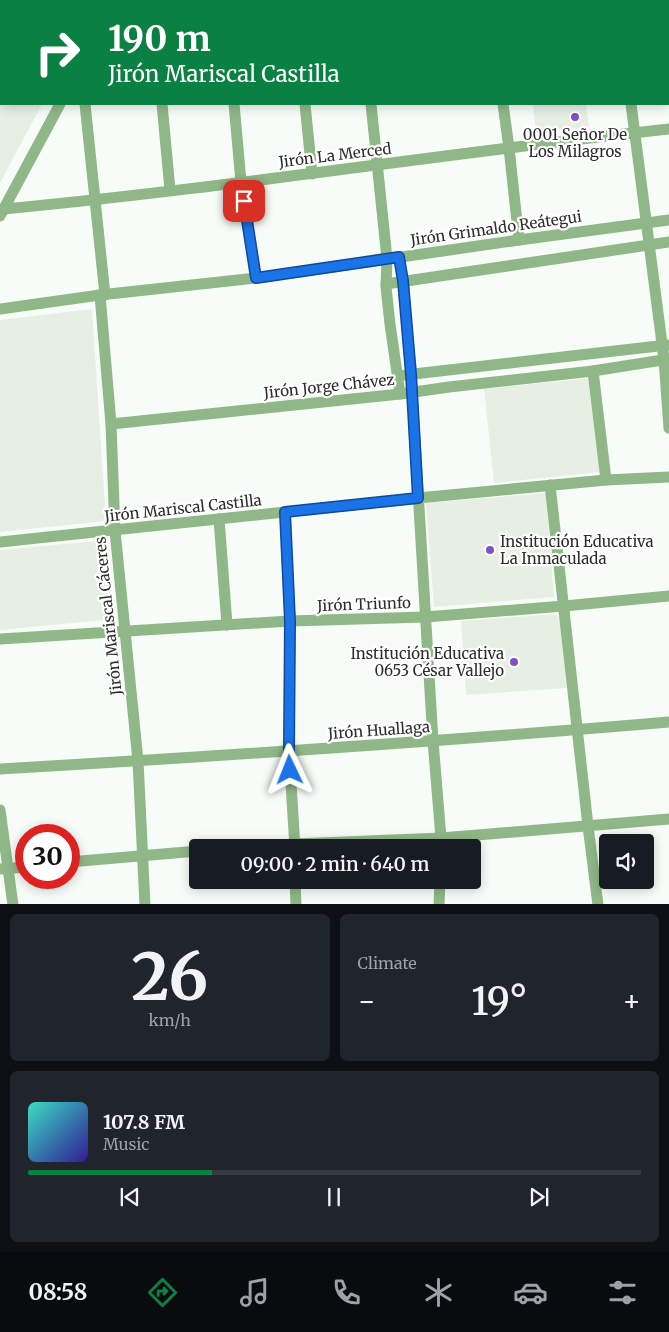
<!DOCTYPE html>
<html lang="en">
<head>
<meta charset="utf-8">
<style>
	:root { --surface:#171b24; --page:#20242c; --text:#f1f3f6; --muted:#9ea1a6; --line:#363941; --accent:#0b8043 }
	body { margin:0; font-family:Merriweather,serif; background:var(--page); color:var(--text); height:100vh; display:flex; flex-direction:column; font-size:19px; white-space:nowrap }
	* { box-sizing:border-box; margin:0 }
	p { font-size:16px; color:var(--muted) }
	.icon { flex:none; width:28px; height:28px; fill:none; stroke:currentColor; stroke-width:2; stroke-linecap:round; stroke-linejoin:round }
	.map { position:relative; height:904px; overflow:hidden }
	.side { display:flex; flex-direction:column; gap:10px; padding:10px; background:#0d0f14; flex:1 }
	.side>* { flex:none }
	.banner { position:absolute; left:0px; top:0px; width:670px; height:105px; box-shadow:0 2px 12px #0003; background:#0b8043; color:#fff; overflow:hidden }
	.buttons { position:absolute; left:599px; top:834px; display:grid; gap:10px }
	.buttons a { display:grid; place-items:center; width:55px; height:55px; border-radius:5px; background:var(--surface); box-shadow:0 2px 12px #0003; font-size:25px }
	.speed { position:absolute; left:15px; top:824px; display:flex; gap:10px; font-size:25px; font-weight:700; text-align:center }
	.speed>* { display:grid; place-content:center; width:65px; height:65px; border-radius:50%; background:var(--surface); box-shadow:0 2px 12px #0003; line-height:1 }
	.speed .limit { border:8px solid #d22; background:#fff; color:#111 }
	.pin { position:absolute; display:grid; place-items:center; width:42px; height:42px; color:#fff; margin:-21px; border-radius:10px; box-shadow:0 2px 8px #0006 }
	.me { position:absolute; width:55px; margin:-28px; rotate:358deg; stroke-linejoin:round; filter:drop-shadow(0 0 4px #0008) }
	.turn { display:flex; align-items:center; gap:18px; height:105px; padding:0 25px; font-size:22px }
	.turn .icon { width:65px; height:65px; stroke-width:2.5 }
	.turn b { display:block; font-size:35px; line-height:42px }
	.big { font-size:38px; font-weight:600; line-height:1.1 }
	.side .tile { flex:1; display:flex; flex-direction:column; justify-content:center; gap:8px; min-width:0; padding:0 18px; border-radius:8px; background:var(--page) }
	.side .dial { align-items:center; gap:0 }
	.dial b { font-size:65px; line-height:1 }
	.song { display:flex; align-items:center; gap:15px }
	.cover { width:60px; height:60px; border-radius:8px; background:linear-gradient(135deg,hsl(170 70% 55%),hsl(250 70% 35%)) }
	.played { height:5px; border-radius:2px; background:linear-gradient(90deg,var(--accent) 30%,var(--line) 30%) }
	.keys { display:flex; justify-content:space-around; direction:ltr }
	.heat { display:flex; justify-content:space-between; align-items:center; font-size:28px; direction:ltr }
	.side .tiles { flex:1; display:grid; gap:10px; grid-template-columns:1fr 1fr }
	.tile:last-child { grid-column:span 2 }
	.trip { position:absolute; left:189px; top:839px; width:292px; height:50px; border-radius:5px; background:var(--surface); box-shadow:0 2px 12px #0003; font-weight:600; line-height:50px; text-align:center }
	.tabs { display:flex; height:80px; justify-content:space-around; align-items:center; background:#090b0e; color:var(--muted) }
	.tabs .icon { width:35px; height:35px }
	.tabs .on { color:var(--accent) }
	.tabs b { font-size:22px; color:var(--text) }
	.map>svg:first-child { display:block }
	.built { fill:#e7efe5 }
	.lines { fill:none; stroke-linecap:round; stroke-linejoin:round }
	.minor { stroke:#90b788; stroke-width:11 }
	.route-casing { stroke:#114b97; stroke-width:12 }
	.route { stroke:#1a73e8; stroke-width:9 }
	.poi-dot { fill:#8150c8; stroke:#fff; stroke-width:2 }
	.labels { text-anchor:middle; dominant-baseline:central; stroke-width:4.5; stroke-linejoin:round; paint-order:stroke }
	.poi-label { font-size:15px; fill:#2d2e2c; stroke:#fff }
	.street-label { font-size:15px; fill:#2d2e2c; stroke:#fff }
</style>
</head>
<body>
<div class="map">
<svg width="669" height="905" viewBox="0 0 669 905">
	<rect width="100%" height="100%" fill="#f8fcf8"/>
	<!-- built -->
	<g class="built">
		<path d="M0,0h98l-1,1h-96v103h41l-42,79z"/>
		<path d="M533,104h53l3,23 -53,6z"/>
		<path d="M92,309l14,212 -106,11v-212z"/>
		<path d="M591,378l10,94 -107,11 -10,-94z"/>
		<path d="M546,493l8,104 -120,10 -8,-104z"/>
		<path d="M106,540l8,79 -114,11v-80z"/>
		<path d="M555,614l4,4 1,4 7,66 -101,7 -5,-74z"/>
	</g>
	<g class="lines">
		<!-- minor -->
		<g class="minor">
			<path d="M226,0v1"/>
			<path d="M358,0v1"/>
			<path d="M489,0v1"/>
			<path d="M618,0v1"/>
			<path d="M118,1l1,-1"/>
			<path d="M378,1l28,-1"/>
			<path d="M85,104l20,191"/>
			<path d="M162,104l8,86"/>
			<path d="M234,104l7,78 15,96"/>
			<path d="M305,104l7,70"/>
			<path d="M371,104l16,155 -1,28 4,37 10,70"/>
			<path d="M503,104l6,44 10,92"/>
			<path d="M631,104l33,255 5,69"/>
			<path d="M4,209c222,-21 443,-56 665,-80"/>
			<path d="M0,216l60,-112"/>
			<path d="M399,257l4,24 8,93 22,367 8,97v10"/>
			<path d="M386,284l283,-42"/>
			<path d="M100,295l11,129 4,107 23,230 7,144"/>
			<path d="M0,309l100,-14 156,-17 263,-38 150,-20"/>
			<path d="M593,371l13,109"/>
			<path d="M405,375l262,-30"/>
			<path d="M111,424l289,-30 49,-7 144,-16 76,-12"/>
			<path d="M550,485l38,341 10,79"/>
			<path d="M285,512l5,109 -1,130 6,97"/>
			<path d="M219,519l8,106"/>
			<path d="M0,542l418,-44 188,-18 63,-3"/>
			<path d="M0,639l290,-18 135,-4 139,-11 105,-10"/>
			<path d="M0,769c223,-13 446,-28 669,-47"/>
			<path d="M0,810l13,95"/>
			<path d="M246,848l48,-4 147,-6 228,-19"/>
			<path d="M69,862l129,-11"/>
			<path d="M0,869l26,-2"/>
			<path d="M295,880l1,25"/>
			<path d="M439,905l1,-25"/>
		</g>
	</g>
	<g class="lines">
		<defs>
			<path id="route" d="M244,201l12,77 143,-21 4,24 8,93 7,124 -133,14 5,109 -1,130 1,19"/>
		</defs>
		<!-- route casing -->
		<use href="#route" class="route-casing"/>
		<!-- route -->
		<use href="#route" class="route"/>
	</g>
	<!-- markers -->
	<g class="poi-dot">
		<circle cx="575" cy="117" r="5"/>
		<circle cx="490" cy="550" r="5"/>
		<circle cx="514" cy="662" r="5"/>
	</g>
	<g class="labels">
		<!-- poi labels -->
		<g class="poi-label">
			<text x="575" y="134">0001 Señor De<tspan x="575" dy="17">Los Milagros</tspan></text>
			<text x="500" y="541" text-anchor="start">Institución Educativa<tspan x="500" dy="17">La Inmaculada</tspan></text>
			<text x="504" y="653" text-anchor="end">Institución Educativa<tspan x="504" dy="17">0653 César Vallejo</tspan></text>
		</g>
		<!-- street labels -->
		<g class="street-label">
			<text transform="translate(335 155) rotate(-7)">Jirón La Merced</text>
			<text transform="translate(496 228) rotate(-8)">Jirón Grimaldo Reátegui</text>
			<text transform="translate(329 386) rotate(-6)">Jirón Jorge Chávez</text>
			<text transform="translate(183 508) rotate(-6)">Jirón Mariscal Castilla</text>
			<text transform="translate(364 604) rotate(-2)">Jirón Triunfo</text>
			<text transform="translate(108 616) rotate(-96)">Jirón Mariscal Cáceres</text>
			<text transform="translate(379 730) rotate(-4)">Jirón Huallaga</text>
		</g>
	</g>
</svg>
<div class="buttons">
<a><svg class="icon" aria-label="sound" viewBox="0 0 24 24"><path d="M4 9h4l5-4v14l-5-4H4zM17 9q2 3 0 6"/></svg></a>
</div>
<div class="speed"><div class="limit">30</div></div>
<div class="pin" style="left:244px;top:201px;background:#d93025"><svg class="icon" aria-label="arrive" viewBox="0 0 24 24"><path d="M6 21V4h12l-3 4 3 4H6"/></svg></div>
<svg class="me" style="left:290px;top:770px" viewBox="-20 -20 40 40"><path d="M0-17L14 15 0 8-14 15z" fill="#1a73e8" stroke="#fff" stroke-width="4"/></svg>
<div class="trip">09:00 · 2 min · 640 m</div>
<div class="banner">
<div class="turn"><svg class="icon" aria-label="right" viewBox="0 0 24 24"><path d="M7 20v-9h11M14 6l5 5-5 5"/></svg><div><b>190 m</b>Jirón Mariscal Castilla</div></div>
</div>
</div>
<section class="side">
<div class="tiles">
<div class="tile dial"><b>26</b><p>km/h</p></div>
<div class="tile"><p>Climate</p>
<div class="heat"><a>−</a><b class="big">19°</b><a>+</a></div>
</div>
<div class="tile">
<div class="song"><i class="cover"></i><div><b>107.8 FM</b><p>Music</p></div></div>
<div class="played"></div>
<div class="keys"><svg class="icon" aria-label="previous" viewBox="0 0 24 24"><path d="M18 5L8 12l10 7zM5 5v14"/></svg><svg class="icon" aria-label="pause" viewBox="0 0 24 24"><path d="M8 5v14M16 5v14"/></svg><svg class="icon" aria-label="next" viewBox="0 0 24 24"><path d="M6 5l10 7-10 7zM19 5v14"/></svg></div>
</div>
</div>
</section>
<nav class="tabs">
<b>08:58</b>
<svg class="icon on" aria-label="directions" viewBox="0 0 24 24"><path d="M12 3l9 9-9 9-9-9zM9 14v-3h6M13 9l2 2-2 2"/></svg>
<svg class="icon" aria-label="music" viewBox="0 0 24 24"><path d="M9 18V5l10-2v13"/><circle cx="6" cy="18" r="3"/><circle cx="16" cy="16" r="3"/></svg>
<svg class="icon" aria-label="phone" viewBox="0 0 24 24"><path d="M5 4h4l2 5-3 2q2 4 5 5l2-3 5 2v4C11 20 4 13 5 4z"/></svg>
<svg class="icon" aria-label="climate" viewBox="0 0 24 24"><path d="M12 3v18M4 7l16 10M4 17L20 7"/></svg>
<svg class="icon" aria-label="car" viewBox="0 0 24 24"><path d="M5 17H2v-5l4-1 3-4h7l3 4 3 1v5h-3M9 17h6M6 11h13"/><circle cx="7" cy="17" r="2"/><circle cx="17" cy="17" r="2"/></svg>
<svg class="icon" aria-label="filters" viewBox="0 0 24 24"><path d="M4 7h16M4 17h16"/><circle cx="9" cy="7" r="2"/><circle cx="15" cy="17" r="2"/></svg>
</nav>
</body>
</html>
